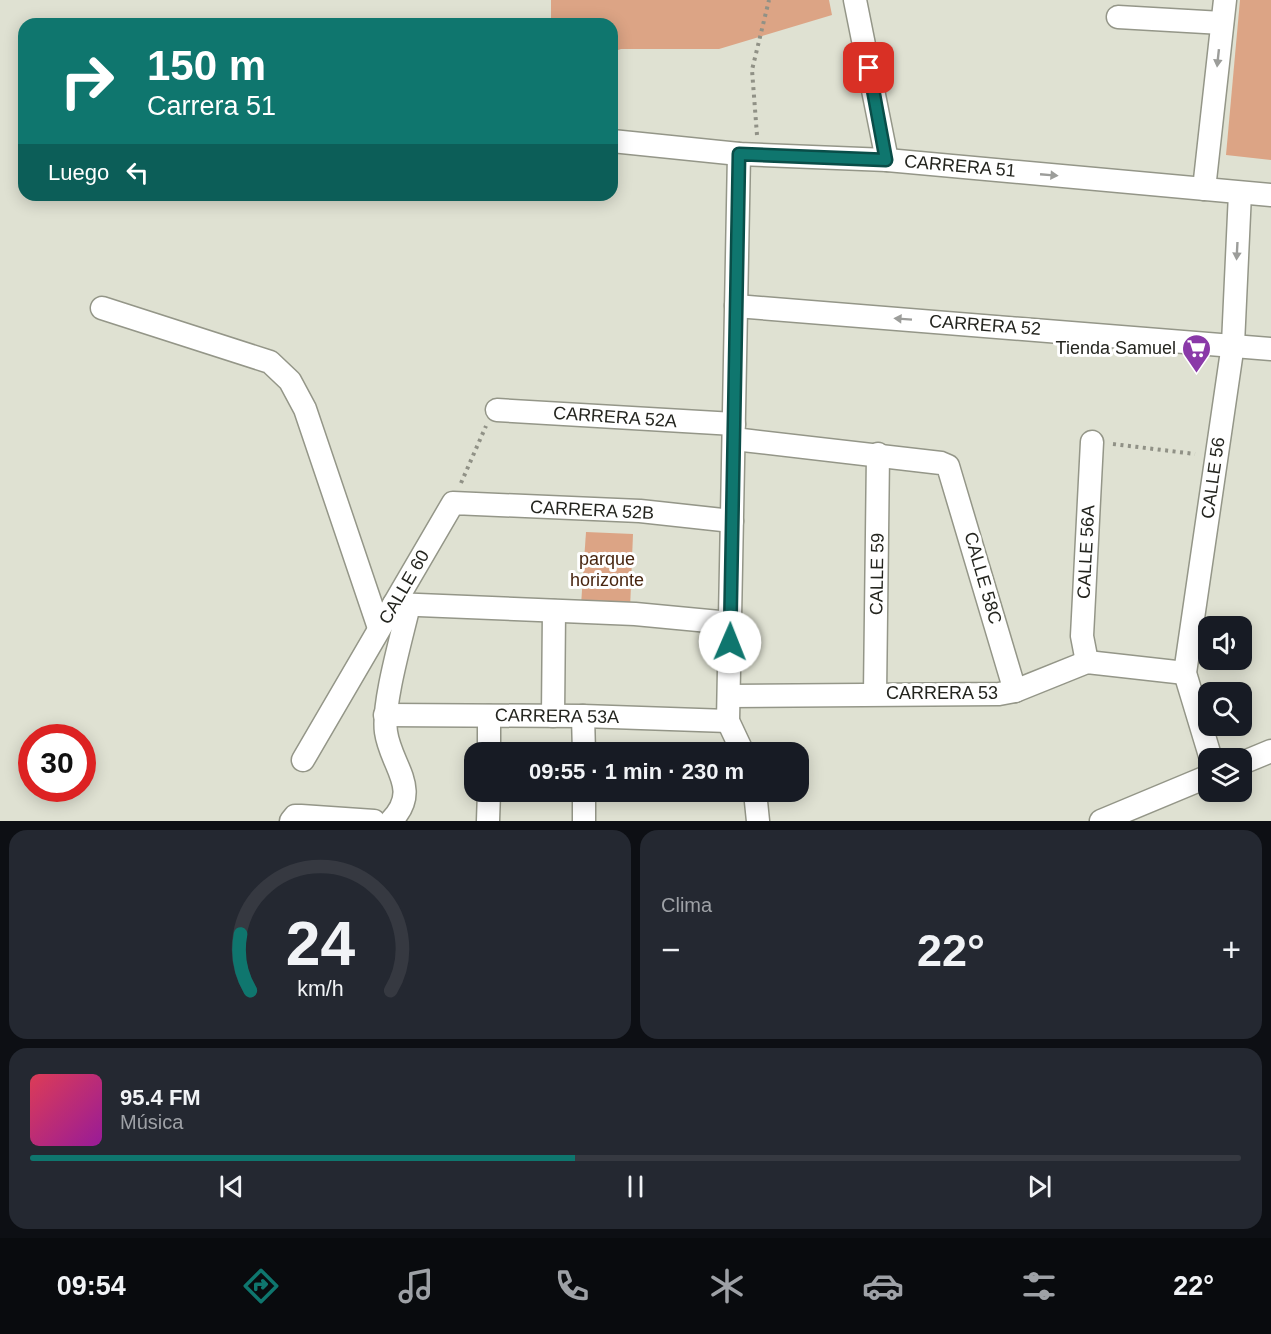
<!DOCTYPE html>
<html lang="es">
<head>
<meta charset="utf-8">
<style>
	:root { --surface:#171b24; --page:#242831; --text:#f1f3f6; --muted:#9ea1a6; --line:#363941; --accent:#0f766e }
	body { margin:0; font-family:Arial,sans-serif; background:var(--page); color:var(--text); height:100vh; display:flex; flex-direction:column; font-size:22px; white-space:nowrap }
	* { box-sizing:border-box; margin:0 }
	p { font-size:20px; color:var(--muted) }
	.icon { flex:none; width:33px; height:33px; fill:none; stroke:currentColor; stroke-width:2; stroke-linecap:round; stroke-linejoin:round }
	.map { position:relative; height:821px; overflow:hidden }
	.panel { display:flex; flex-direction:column; gap:9px; padding:9px; background:#0d0f14; flex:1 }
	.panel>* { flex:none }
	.top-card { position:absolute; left:18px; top:18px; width:600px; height:183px; border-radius:18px; box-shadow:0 3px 15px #0003; background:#0f766e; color:#fff; overflow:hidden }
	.tools { position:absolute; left:1198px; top:616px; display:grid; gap:12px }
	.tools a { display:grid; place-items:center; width:54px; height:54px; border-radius:12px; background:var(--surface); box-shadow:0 3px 15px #0003; font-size:30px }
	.speed { position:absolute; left:18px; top:724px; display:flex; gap:12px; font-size:30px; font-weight:700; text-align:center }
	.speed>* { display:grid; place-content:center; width:78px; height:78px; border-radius:50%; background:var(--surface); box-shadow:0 3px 15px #0003; line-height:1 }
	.speed .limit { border:9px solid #d22; background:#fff; color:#111 }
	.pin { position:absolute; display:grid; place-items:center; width:51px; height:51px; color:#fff; margin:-26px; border-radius:12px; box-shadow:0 3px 9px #0006 }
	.me { position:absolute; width:66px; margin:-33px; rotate:1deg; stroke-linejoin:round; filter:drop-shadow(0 0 4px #0008) }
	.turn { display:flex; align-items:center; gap:21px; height:126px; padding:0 30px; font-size:27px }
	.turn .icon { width:78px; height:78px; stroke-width:2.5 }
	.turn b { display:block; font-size:42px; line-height:51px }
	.then { display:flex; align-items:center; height:57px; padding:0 30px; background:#0003; gap:12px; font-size:22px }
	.big { font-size:45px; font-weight:600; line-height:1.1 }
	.panel .card { flex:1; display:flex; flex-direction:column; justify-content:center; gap:9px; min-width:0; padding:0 21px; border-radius:18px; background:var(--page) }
	.panel .dial { align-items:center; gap:0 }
	.dial svg { height:156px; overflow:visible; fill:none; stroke:var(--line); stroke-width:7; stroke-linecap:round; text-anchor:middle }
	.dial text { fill:var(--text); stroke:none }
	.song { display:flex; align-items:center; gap:18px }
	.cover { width:72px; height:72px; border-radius:9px; background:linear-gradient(135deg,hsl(350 70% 55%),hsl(300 70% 35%)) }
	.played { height:6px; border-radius:3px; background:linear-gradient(90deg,var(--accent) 45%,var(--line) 45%) }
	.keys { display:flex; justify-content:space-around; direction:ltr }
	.heat { display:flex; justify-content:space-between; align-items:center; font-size:33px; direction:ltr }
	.panel .tiles { flex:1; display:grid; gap:9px; grid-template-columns:1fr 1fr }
	.card:last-child { grid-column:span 2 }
	.trip { position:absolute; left:464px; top:742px; width:345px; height:60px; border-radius:18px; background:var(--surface); box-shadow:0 3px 15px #0003; font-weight:600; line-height:60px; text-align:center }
	.menu { display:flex; height:96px; justify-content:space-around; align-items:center; background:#090b0e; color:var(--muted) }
	.menu .icon { width:42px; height:42px }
	.menu .active { color:var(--accent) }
	.menu b { font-size:27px; color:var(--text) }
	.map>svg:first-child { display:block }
	.green { fill:#dca485 }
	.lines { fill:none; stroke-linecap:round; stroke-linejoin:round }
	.minor-casing { stroke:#949688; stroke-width:25 }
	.path { stroke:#909186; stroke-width:4; stroke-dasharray:3 4.5; stroke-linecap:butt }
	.minor { stroke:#fff; stroke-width:22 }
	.oneway { fill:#9c9d9a }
	.route-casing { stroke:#0a4d48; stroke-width:15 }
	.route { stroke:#0f766e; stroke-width:10 }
	.labels { text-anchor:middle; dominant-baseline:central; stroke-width:6; stroke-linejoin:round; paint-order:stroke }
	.street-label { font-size:18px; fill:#24251f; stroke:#fff }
	.poi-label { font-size:18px; fill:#24251f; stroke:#fff; text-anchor:end }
	.park-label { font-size:18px; fill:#48250f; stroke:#fff }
</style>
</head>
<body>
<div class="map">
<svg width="1271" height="821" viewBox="0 0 1271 821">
	<rect width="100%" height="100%" fill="#dfe1d2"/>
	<!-- green -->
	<g class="green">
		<path d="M551,0h278l3,15 -113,34h-98l-9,3v-28h-61z"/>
		<path d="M1240,0h31v160l-45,-5z"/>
		<path d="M586,532l47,2 -3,75 -49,-4z"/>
	</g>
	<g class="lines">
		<defs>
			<g id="minor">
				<path d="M855,0l32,160"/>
				<path d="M1118,17l104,6"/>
				<path d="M612,141l127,13 148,6 384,35"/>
				<path d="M739,154l-11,567 15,32"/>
				<path d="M1204,189l21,-189"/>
				<path d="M736,306l535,43"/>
				<path d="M102,308l168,54 20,19 15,28 74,219"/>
				<path d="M497,410l237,14"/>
				<path d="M734,439l207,24 7,3 67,225"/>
				<path d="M394,604l241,10 95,9"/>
				<path d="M1087,662l-5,-26 10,-194"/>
				<path d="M875,694l3,-240"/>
				<path d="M729,696l270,-2 16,-3 72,-29 98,11"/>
				<path d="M385,715l198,1 145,5"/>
				<path d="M553,716l1,-105"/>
				<path d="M583,716l1,37"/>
				<path d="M489,753v-37"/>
				<path d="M1211,759l-26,-86 48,-329 7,-151"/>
				<path d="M303,760l150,-257 187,8 92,10"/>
				<path d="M1242,763l29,-12"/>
				<path d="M584,792v29"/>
				<path d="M755,792l3,29"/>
				<path d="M291,821l4,-5h6l73,5"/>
				<path d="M391,821c31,-32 0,-54 -5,-89 -4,-28 16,-96 23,-127"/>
				<path d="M488,821l1,-29"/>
				<path d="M1101,821l108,-45"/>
			</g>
		</defs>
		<!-- minor casing -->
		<use href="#minor" class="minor-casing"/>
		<!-- path -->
		<g class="path">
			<path d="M757,135l-5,-65 17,-70"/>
			<path d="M1113,444l82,10"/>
			<path d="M461,483l25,-57"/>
		</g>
		<!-- minor -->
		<use href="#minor" class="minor"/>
	</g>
	<!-- one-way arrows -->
	<defs><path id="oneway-solid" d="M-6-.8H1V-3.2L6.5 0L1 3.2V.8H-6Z" transform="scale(1.5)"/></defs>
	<g class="oneway">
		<use href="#oneway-solid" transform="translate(1218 58) rotate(96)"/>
		<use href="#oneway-solid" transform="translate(1049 175) rotate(5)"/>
		<use href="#oneway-solid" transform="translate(1237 251) rotate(93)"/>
		<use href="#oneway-solid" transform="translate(903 319) rotate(-176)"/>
	</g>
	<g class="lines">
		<defs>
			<path id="route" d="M730,642l9,-488 147,6 -17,-92"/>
		</defs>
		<!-- route casing -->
		<use href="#route" class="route-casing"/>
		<!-- route -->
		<use href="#route" class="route"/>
	</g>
	<!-- icons -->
	<defs>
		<symbol id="supermarket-pin" viewBox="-11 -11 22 30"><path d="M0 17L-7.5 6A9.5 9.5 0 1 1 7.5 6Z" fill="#8a39a8" stroke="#fff"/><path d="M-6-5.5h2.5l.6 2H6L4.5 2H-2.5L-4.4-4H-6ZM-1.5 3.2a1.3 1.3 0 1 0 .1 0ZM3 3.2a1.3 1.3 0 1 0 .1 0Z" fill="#fff"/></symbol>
	</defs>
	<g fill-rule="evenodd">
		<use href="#supermarket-pin" x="1180" y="332" width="33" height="45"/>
	</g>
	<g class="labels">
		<!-- street labels -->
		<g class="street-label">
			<text transform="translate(960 166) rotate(5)">CARRERA 51</text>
			<text transform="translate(985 325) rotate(4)">CARRERA 52</text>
			<text transform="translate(615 417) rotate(4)">CARRERA 52A</text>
			<text transform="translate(1213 478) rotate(-82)">CALLE 56</text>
			<text transform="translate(592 510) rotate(3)">CARRERA 52B</text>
			<text transform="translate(1086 552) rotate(-87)">CALLE 56A</text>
			<text transform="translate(877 574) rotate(-89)">CALLE 59</text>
			<text transform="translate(983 578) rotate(74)">CALLE 58C</text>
			<text transform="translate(404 587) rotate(-60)">CALLE 60</text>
			<text x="942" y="693">CARRERA 53</text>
			<text transform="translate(557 716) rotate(1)">CARRERA 53A</text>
		</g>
		<!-- poi labels -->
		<g class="poi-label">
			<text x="1176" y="348">Tienda Samuel</text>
		</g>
		<!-- park labels -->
		<g class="park-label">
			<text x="607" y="559">parque<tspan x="607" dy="21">horizonte</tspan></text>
		</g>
	</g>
</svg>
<div class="tools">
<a><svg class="icon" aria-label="sound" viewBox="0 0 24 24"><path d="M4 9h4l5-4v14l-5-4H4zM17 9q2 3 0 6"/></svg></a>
<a><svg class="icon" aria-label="search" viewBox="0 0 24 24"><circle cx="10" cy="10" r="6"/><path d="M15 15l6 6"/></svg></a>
<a><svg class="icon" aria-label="layers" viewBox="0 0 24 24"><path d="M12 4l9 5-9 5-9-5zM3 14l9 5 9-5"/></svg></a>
</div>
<div class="speed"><div class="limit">30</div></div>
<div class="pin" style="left:869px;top:68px;background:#d93025"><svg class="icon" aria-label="arrive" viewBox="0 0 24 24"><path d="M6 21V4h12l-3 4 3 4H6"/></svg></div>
<svg class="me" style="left:730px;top:642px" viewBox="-20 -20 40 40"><circle r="19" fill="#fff"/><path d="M0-13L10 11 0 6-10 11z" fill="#0f766e"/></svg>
<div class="trip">09:55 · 1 min · 230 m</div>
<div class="top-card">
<div class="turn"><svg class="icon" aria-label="right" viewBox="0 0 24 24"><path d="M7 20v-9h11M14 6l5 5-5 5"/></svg><div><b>150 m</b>Carrera 51</div></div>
<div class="then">Luego<svg class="icon" aria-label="left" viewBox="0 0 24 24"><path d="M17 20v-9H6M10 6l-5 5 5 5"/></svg></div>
</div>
</div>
<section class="panel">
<div class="tiles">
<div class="card dial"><svg viewBox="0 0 100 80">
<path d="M14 69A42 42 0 1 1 86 69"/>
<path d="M14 69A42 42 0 0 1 9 40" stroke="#0f766e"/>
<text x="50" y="56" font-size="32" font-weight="700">24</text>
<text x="50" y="72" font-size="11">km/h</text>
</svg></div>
<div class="card"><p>Clima</p>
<div class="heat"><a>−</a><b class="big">22°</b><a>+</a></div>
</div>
<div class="card">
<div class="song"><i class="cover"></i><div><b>95.4 FM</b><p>Música</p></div></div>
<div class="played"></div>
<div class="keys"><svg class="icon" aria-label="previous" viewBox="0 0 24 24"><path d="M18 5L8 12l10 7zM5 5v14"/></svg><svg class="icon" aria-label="pause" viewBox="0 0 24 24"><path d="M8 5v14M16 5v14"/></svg><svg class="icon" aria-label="next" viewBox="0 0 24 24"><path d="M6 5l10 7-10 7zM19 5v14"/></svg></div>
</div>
</div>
</section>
<nav class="menu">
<b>09:54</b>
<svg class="icon active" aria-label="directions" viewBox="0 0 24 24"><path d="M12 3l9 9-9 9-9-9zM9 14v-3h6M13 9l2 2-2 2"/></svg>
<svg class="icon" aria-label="music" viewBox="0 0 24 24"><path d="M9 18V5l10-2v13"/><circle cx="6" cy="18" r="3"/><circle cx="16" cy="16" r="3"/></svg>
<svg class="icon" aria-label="phone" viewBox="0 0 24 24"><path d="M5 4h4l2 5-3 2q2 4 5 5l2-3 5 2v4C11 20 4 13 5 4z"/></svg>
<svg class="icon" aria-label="climate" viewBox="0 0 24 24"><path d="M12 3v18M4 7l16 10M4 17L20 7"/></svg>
<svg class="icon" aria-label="car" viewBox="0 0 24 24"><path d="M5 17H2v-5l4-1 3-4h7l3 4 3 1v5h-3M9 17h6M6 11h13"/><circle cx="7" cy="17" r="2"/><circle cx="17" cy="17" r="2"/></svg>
<svg class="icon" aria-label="filters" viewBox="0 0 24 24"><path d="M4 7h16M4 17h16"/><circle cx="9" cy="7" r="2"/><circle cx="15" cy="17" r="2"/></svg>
<b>22°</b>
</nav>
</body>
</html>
